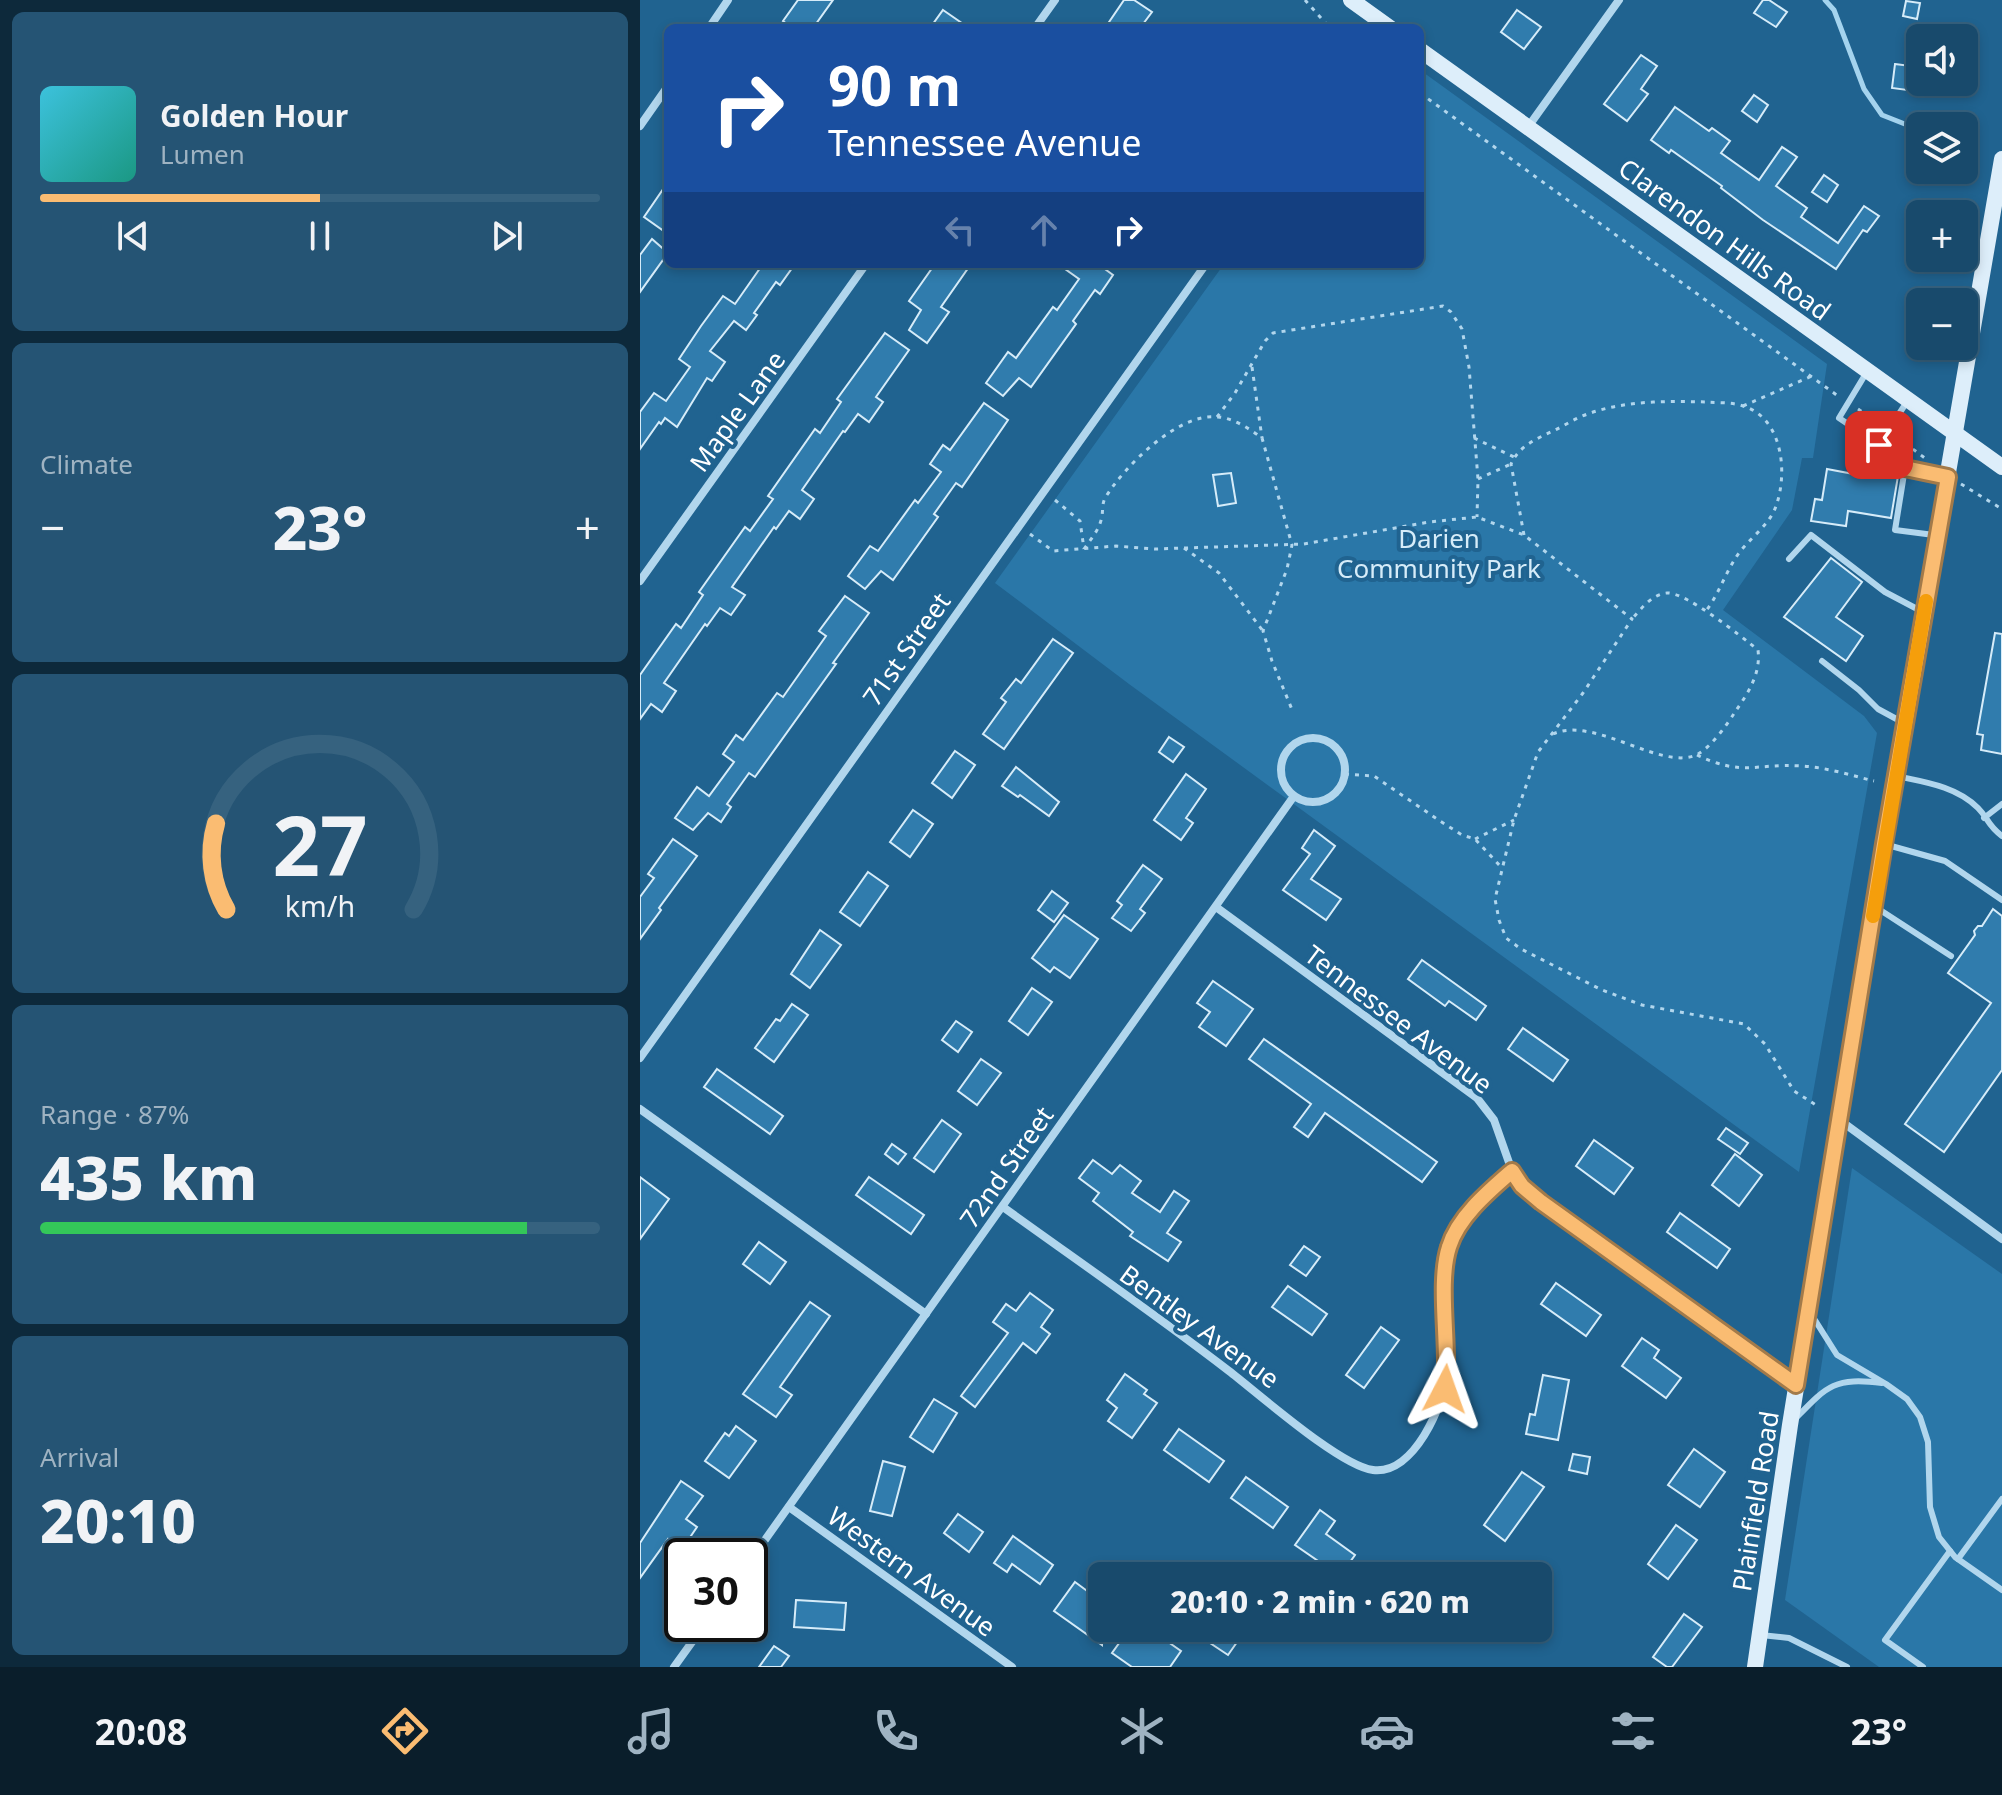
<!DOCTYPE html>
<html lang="en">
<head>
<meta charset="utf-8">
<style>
	:root { --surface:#184a6c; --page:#255474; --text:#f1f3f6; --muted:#9fb3c2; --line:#36627f; --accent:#fabc72 }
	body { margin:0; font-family:"Noto Sans",sans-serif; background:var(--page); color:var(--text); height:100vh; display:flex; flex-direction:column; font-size:30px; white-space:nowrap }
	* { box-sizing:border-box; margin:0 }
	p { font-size:26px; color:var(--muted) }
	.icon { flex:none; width:44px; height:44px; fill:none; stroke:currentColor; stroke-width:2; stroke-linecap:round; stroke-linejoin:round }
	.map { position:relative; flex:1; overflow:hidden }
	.side { display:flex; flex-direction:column; gap:12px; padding:12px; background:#0d293b; width:640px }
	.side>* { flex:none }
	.banner { position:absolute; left:24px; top:24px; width:760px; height:244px; border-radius:12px; box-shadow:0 4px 12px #0003,0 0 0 2px var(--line); background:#1a4fa0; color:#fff; overflow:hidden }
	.tools { position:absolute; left:1266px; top:24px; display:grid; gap:16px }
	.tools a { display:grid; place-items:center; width:72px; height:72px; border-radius:12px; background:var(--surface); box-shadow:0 4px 12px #0003,0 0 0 2px var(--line); font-size:40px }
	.speed { position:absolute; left:24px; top:1538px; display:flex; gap:16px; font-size:40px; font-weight:700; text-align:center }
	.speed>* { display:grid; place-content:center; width:104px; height:104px; border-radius:50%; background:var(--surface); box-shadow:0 4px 12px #0003,0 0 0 2px var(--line); line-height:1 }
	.speed .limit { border:4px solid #111; border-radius:12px; background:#fff; color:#111 }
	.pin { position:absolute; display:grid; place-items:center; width:68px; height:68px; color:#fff; margin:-34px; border-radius:16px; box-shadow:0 4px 12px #0006 }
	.me { position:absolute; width:88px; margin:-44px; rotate:4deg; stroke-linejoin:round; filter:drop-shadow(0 0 6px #0008) }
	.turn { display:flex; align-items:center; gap:28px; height:168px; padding:0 32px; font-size:36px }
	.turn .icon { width:104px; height:104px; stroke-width:2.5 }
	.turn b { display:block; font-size:56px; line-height:68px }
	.lanes { display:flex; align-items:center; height:76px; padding:0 32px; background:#0003; justify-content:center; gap:40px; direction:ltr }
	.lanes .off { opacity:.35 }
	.big { font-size:60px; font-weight:800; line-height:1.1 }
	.side .tile { flex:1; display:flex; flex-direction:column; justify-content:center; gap:12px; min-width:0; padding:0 28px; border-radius:12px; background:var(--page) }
	.side .dial { align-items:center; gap:0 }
	.dial svg { height:208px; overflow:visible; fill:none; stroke:var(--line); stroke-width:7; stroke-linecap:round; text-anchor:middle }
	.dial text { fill:var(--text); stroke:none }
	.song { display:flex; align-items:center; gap:24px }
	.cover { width:96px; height:96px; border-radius:12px; background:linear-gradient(135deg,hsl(190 70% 55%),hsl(170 70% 35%)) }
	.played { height:8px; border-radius:4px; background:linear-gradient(90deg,var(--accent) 50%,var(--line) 50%) }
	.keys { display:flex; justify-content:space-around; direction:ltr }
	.heat { display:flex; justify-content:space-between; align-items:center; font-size:44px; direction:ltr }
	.charge { height:12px; border-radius:6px; background:linear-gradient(90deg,#34c759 87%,var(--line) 0) }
	.trip { position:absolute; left:448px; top:1562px; width:464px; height:80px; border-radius:12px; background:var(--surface); box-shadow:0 4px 12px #0003,0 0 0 2px var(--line); font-weight:800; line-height:80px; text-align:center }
	.menu { display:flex; height:128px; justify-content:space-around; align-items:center; background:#0a1e2b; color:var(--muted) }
	.menu .icon { width:56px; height:56px }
	.menu .selected { color:var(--accent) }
	.menu b { font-size:36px; color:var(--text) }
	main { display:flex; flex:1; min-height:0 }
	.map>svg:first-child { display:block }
	.green { fill:#2a77a8 }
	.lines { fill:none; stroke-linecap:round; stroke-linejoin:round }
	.stream { stroke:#a4d3ee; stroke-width:5 }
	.building { fill:#307cad; stroke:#d6ecf9; stroke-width:2 }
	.path { stroke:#b1d6ed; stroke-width:3; stroke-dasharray:4 6; stroke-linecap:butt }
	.lane { stroke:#b1d6ed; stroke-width:6 }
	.street { stroke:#b1d6ed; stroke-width:8 }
	.secondary { stroke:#ddeefa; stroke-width:16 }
	.route-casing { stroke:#a27a4a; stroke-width:20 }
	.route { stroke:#fabc72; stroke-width:14 }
	.slow { stroke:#f59e0b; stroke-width:14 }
	.labels { text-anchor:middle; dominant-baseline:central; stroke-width:8; stroke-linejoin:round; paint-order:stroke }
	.street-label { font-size:26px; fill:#fff; stroke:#206390 }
	.park-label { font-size:26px; fill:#d6ecf9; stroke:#206390 }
</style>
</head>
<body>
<main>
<section class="side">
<div class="tile">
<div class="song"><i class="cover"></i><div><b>Golden Hour</b><p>Lumen</p></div></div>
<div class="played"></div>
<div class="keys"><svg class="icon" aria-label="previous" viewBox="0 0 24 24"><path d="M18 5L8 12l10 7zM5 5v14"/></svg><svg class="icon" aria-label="pause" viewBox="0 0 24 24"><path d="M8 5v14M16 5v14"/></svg><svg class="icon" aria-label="next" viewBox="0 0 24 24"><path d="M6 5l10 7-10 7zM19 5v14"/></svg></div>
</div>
<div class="tile"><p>Climate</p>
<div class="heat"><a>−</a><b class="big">23°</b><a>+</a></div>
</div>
<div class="tile dial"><svg viewBox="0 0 100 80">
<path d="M14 69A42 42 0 1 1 86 69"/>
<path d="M14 69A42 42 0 0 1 10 36" stroke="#fabc72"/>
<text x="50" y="56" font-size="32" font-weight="700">27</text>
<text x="50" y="72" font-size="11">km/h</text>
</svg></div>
<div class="tile"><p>Range · 87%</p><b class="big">435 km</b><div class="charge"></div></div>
<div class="tile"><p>Arrival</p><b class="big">20:10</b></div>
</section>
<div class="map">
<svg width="1362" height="1667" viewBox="0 0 1362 1667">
	<rect width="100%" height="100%" fill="#206390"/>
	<!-- green -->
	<g class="green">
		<path d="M780,70l407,294 -14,94h-11l-10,52 -69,100 141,106 13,17 -78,439 -670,-488 -134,-101 229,-319h196z"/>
		<path d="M1212,1168l150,106v393h-123l-94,-67z"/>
	</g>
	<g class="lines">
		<!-- stream -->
		<g class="stream">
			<path d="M1185,0l9,10 30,79 18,26 38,15"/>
			<path d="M1324,141h3"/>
		</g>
	</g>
	<!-- building -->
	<g class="building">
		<path d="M158,0h35l-20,28h-21l-9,-7z"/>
		<path d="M484,0h10l18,12 -12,16h-35z"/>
		<path d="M1123,0h6l18,12 -11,15 -22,-14z"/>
		<path d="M1266,1l14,2 -3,16 -14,-3z"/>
		<path d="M303,10l26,18h-39z"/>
		<path d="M877,10l24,17 -17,22 -23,-17z"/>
		<path d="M1001,55l16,11 -16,23 7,5 -21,27 -23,-17z"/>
		<path d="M1255,64l16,2 -4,24 -15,-2z"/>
		<path d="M1114,95l14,10 -11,17 -15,-11z"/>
		<path d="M1035,107l34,24 3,-3 18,13 -9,12 38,27 23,-33 15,10 -21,29 31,22 -6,9 37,26 26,-37 15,10 -12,16 -4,-2 -27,39 -73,-49 -42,-32 1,-2 -51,-36 -2,3 -18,-13z"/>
		<path d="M1184,175l14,10 -11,17 -15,-10z"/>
		<path d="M28,182v52l-24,-17z"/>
		<path d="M12,239l16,14 -28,39v-37z"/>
		<path d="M123,264h32l-15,21 -4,-3 -22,31 3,2 -11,15 -12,-9 -24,30 15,11 -13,19 -5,-3 -30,49 -12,-9 -4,6 -2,-2 -19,27v-37l14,-19 12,8 24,-34 -11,-8 22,-33 22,-30 12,8z"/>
		<path d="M295,264h36l-30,43 8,5 -22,31 -18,-13 12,-20 -12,-9z"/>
		<path d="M418,264h40l15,11 -13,19 -5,-4 -22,31 3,3 -45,63 -12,-9 -16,18 -17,-13 22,-31 8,6 37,-51 4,3 22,-31z"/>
		<path d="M245,333l24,17 -33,47 7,5 -14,20 -11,-8 -13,18 -2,-1 -41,59 12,9 -14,20 -11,-8 -13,18 -2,-2 -42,60 13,8 -14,20 -11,-7 -13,18 -2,-2 -41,59 12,8 -14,21 -11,-8 -11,15v-44l36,-51 5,4 22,-33 -4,-3 46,-65 5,4 23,-32 -5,-3 47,-67 5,4 21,-31 -4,-3z"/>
		<path d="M344,403l24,17 -46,67 -6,-4 -22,31 4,3 -45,63 -12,-9 -16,18 -17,-13 22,-30 8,5 37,-51 3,3 23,-31 -11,-8 13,-19 7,5z"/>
		<path d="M1187,469l32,6 1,-4 38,5 -7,42 -43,-7 -2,15 -35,-5 4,-22 7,1z"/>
		<path d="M591,473l5,30 -18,3 -5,-31z"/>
		<path d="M1191,558l31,24 -26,35 27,19 -17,25 -62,-44z"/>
		<path d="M205,596l24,17 -36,50 3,1 -81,113 -6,-4 -22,31 4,3 -10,15 -13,-9 -15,17 -18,-12 22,-31 12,9 25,-34 -11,-8 13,-19 7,5 34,-47 6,4 43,-61 -7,-5z"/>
		<path d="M1355,633l7,1v120l-21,-4 2,-15 -6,-1z"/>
		<path d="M413,639l20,14 -69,96 -21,-15 23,-32 -5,-4 15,-19 5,4z"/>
		<path d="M529,737l15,10 -11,15 -14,-10z"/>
		<path d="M315,751l20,14 -23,33 -20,-15z"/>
		<path d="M376,767l43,35 -10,14 -29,-21 -2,2 -16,-11z"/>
		<path d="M546,774l20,15 -20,29 7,5 -12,17 -27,-20z"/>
		<path d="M273,810l20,14 -23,33 -20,-15z"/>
		<path d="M674,830l21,16 -24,33 30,20 -15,21 -43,-30 27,-36 -8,-6z"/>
		<path d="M33,839l24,17 -38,52 2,2 -21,29v-42l14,-19 -6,-4z"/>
		<path d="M503,865l19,14 -22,30 5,4 -14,18 -19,-13 10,-13 -5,-4z"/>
		<path d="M228,872l20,14 -28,40 -20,-14z"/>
		<path d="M412,891l16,12 -14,19 -16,-12z"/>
		<path d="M1353,909l9,7v154l-58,82 -39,-28 86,-121 -43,-30 27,-38 -1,-4 4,-5h4z"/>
		<path d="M424,915l34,24 -28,39 -16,-11 -4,5 -18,-14z"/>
		<path d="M180,930l21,15 -31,43 -19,-14z"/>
		<path d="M782,960l64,46 -10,14 -27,-19 -4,5 -37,-27z"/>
		<path d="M573,981l40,28 -27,37 -27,-19 11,-15 -13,-9z"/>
		<path d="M392,988l20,14 -24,33 -19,-14z"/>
		<path d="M152,1004l16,11 -34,47 -19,-14 21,-29 4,2z"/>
		<path d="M316,1021l16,11 -14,20 -16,-12z"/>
		<path d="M883,1028l45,32 -15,21 -45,-32z"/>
		<path d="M624,1039l173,123 -15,20 -97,-69 -17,24 -14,-10 17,-23 -62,-45z"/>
		<path d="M341,1059l20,14 -24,32 -19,-14z"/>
		<path d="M77,1069l66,47 -13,18 -66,-47z"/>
		<path d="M302,1120l19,14 -27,38 -20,-14z"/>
		<path d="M1086,1128l22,15 -8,11 -22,-15z"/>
		<path d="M954,1140l39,28 -19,26 -38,-28z"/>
		<path d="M252,1144l14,10 -8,10 -13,-10z"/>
		<path d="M1095,1154l27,21 -23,31 -27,-21z"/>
		<path d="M453,1160l19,14 8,-9 21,16 -9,12 28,19 14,-21 15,10 -22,32 14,9 -13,19 -38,-25 3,-4 -40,-31 6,-8 -20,-15z"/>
		<path d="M0,1177l29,22 -29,40z"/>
		<path d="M229,1177l55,38 -13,19 -55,-39z"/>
		<path d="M1040,1213l50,36 -13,19 -50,-36z"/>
		<path d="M119,1242l27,20 -16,22 -27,-20z"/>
		<path d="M664,1246l16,11 -14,19 -16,-11z"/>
		<path d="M916,1283l45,32 -15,21 -45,-32z"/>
		<path d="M648,1286l39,28 -15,21 -40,-28z"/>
		<path d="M390,1293l23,17 -12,17 9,7 -14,19 -13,-10 -48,64 -14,-11 47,-63 -15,-11 13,-18 10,7z"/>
		<path d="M170,1302l20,14 -50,71 12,8 -16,22 -33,-23z"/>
		<path d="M741,1327l18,13 -35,48 -18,-13z"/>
		<path d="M1002,1338l17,12 -5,8 27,20 -15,20 -44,-32z"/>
		<path d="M485,1374l22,16 -3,4 13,9 -25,35 -24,-17 9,-13 -10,-8z"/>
		<path d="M903,1375l26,5 -11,60 -32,-6 4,-20 5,1z"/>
		<path d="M294,1399l23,14 -24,39 -23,-15z"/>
		<path d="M96,1426l20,15 -27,37 -24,-17 20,-28 4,3z"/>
		<path d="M539,1429l45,32 -15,21 -45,-32z"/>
		<path d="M1054,1449l31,23 -25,35 -32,-22z"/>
		<path d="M933,1454l17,3 -3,17 -18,-4z"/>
		<path d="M243,1461l22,6 -13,49 -22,-5z"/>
		<path d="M882,1472l22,15 -39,54 -21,-16z"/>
		<path d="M606,1477l42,30 -15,21 -42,-30z"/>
		<path d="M41,1481l22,15 -17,23 11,8 -15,22 -14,-10 -28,39v-35z"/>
		<path d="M680,1510l15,11 -9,13 29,21 -15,21 -45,-31z"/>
		<path d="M318,1514l25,18 -14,20 -25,-19z"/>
		<path d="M1036,1525l21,15 -29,39 -20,-15z"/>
		<path d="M373,1536l40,29 -13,19 -28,-20 -5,8 -13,-9z"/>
		<path d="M435,1582l27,20v43l-48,-34z"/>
		<path d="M156,1600l50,3 -2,27 -50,-3z"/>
		<path d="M1044,1614l18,13 -30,40h-5l-14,-10z"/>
		<path d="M490,1628h18l33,23 -11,16h-38l-20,-14z"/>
		<path d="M581,1628h10l11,7 -14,20 -18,-12z"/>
		<path d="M134,1646l15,10 -8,11h-22z"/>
	</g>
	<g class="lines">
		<!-- path -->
		<g class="path">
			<path d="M665,0l25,28"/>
			<path d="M780,93l418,303"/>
			<path d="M612,367l10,71"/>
			<path d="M1103,406l69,-30"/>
			<path d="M1218,409l20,14"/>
			<path d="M577,417l18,-24 30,-52 8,-8 170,-27 8,6 11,17 7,38 9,112 -1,38"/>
			<path d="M1257,437l29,22"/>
			<path d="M834,438l40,19"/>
			<path d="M838,479l33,-15"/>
			<path d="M1321,484l41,25"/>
			<path d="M415,500l25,21 4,28"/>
			<path d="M390,534l23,17 63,-5 39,3 149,-5 125,-22 48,-5 47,18 108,84 -49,74 -45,59 -24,68 -19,79 4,21 7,18 15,11 81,41 40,15 102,19 21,20 29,47 25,16"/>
			<path d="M884,535l-13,-71c8,-18 25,-25 42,-33 9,-4 18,-10 27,-14 40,-17 85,-16 127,-15 11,1 25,0 36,4 40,12 45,67 33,100 -7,21 -30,34 -41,53 -11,17 -17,37 -30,53"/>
			<path d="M544,548l35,25 44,58"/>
			<path d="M444,549c7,-10 16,-20 18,-33 1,-6 0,-12 3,-18 19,-31 73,-86 113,-81 15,1 32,12 44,21l30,107 -5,24 -24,62 9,30 21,51"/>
			<path d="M913,734c42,-19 110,39 145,20 14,-8 28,-28 37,-42 13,-19 26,-38 23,-62 -16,-13 -72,-58 -91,-57 -15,1 -26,16 -35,26"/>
			<path d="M1057,755c46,22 59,8 104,11 24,1 49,9 73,15"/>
			<path d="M705,774l29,2 66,45 22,14 13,4 27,29"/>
			<path d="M835,839l39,-19"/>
		</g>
		<!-- lane -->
		<g class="lane">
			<path d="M1228,370l-29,48 40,27"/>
			<path d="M1265,468l-26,-23 29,-45"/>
			<path d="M1294,535l-39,-5 10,-62 42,9"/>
			<path d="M1149,559l22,-24 74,57 36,19"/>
			<path d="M1182,661l37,29 19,19 24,13"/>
			<path d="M1256,776c28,6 60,10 82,32 10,10 10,18 24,28"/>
			<path d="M1344,818l18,-14"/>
			<path d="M1244,844l61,17 57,39"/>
			<path d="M1237,908l74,48"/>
			<path d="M1173,1317l24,38 49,29 21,15 13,18 8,25 2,65 9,30 16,20 47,33"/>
			<path d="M1155,1419c32,-33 39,-42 87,-36"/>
			<path d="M1318,1559l44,-60"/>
			<path d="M1121,1635l28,3 58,29"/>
			<path d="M1283,1667l-38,-27 65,-89"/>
		</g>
		<!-- street -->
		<g class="street">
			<path d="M69,28l19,-28"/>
			<path d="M395,28l20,-28"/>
			<path d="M0,126l28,-40"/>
			<path d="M888,127l91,-127"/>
			<path d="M0,581l226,-317"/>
			<circle cx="673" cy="770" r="32"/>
			<path d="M576,907l261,191 17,22 18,51 10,15 19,16 255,183"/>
			<path d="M0,1058l566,-794"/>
			<path d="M0,1109l286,205"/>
			<path d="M1201,1121l161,118"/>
			<path d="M363,1207c75,54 152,107 226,164 30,23 111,95 144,99 41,5 71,-65 74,-98 3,-39 -10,-91 3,-127 10,-29 39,-54 62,-74"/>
			<path d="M149,1507l223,160"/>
			<path d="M110,1561l544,-765"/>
			<path d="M34,1667l31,-43"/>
		</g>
		<!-- secondary -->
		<g class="secondary">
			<path d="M711,0l39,28"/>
			<path d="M780,50l582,417"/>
			<path d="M1115,1667l35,-242 94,-581 118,-685"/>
		</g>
	</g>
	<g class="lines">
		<defs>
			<path id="route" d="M805,1389c5,-42 -8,-105 4,-142 9,-30 40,-56 63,-76l10,15 19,16 255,183 88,-541 64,-367 -43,-9 -26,-23"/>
		</defs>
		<!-- route casing -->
		<use href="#route" class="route-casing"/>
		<!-- route -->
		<use href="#route" class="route"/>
		<!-- slow -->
		<path class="slow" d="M1233,916l53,-315"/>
	</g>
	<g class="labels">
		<!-- street labels -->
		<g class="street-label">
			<text transform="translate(1085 239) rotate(36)">Clarendon Hills Road</text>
			<text transform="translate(97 411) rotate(-54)">Maple Lane</text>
			<text transform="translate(266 649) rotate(-55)">71st Street</text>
			<text transform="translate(759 1019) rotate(37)">Tennessee Avenue</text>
			<text transform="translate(366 1167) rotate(-55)">72nd Street</text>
			<text transform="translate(560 1326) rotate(36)">Bentley Avenue</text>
			<text transform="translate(1115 1501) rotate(-81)">Plainfield Road</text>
			<text transform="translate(272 1571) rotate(36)">Western Avenue</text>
		</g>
		<!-- park labels -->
		<g class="park-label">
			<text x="799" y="538">Darien<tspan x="799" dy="30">Community Park</tspan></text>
		</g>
	</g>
</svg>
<div class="tools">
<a><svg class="icon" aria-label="sound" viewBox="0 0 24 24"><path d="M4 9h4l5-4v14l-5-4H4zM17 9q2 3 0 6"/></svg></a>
<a><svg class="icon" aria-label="layers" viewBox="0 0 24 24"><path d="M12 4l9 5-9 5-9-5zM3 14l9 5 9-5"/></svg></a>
<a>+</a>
<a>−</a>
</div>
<div class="speed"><div class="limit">30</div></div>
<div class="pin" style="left:1239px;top:445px;background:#d93025"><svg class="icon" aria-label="arrive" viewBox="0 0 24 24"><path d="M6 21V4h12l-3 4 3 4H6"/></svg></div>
<svg class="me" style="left:805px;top:1389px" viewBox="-20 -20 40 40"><path d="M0-17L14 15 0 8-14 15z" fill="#fabc72" stroke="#fff" stroke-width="4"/></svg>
<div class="trip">20:10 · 2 min · 620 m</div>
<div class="banner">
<div class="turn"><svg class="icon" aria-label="right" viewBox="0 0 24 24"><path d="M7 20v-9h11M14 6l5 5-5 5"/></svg><div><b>90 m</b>Tennessee Avenue</div></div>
<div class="lanes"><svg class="icon off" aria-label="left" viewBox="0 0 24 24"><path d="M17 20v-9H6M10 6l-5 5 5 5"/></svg><svg class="icon off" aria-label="ahead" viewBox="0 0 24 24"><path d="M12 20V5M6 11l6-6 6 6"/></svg><svg class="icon" aria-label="right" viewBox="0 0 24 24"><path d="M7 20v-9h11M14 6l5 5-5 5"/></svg></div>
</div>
</div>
</main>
<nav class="menu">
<b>20:08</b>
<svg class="icon selected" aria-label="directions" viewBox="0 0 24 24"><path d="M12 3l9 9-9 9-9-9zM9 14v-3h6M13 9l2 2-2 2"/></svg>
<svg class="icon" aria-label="music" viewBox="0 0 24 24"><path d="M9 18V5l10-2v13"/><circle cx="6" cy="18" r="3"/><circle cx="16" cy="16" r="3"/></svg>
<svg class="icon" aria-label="phone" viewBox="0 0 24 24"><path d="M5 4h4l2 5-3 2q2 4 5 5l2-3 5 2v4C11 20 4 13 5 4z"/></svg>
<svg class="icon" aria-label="climate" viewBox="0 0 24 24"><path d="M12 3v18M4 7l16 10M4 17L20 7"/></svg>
<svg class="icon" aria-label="car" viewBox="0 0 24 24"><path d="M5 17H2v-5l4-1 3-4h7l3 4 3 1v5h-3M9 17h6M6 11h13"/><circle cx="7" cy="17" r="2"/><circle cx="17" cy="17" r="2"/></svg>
<svg class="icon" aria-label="filters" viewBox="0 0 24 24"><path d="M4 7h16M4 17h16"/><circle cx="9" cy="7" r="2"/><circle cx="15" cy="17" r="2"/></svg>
<b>23°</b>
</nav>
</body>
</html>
